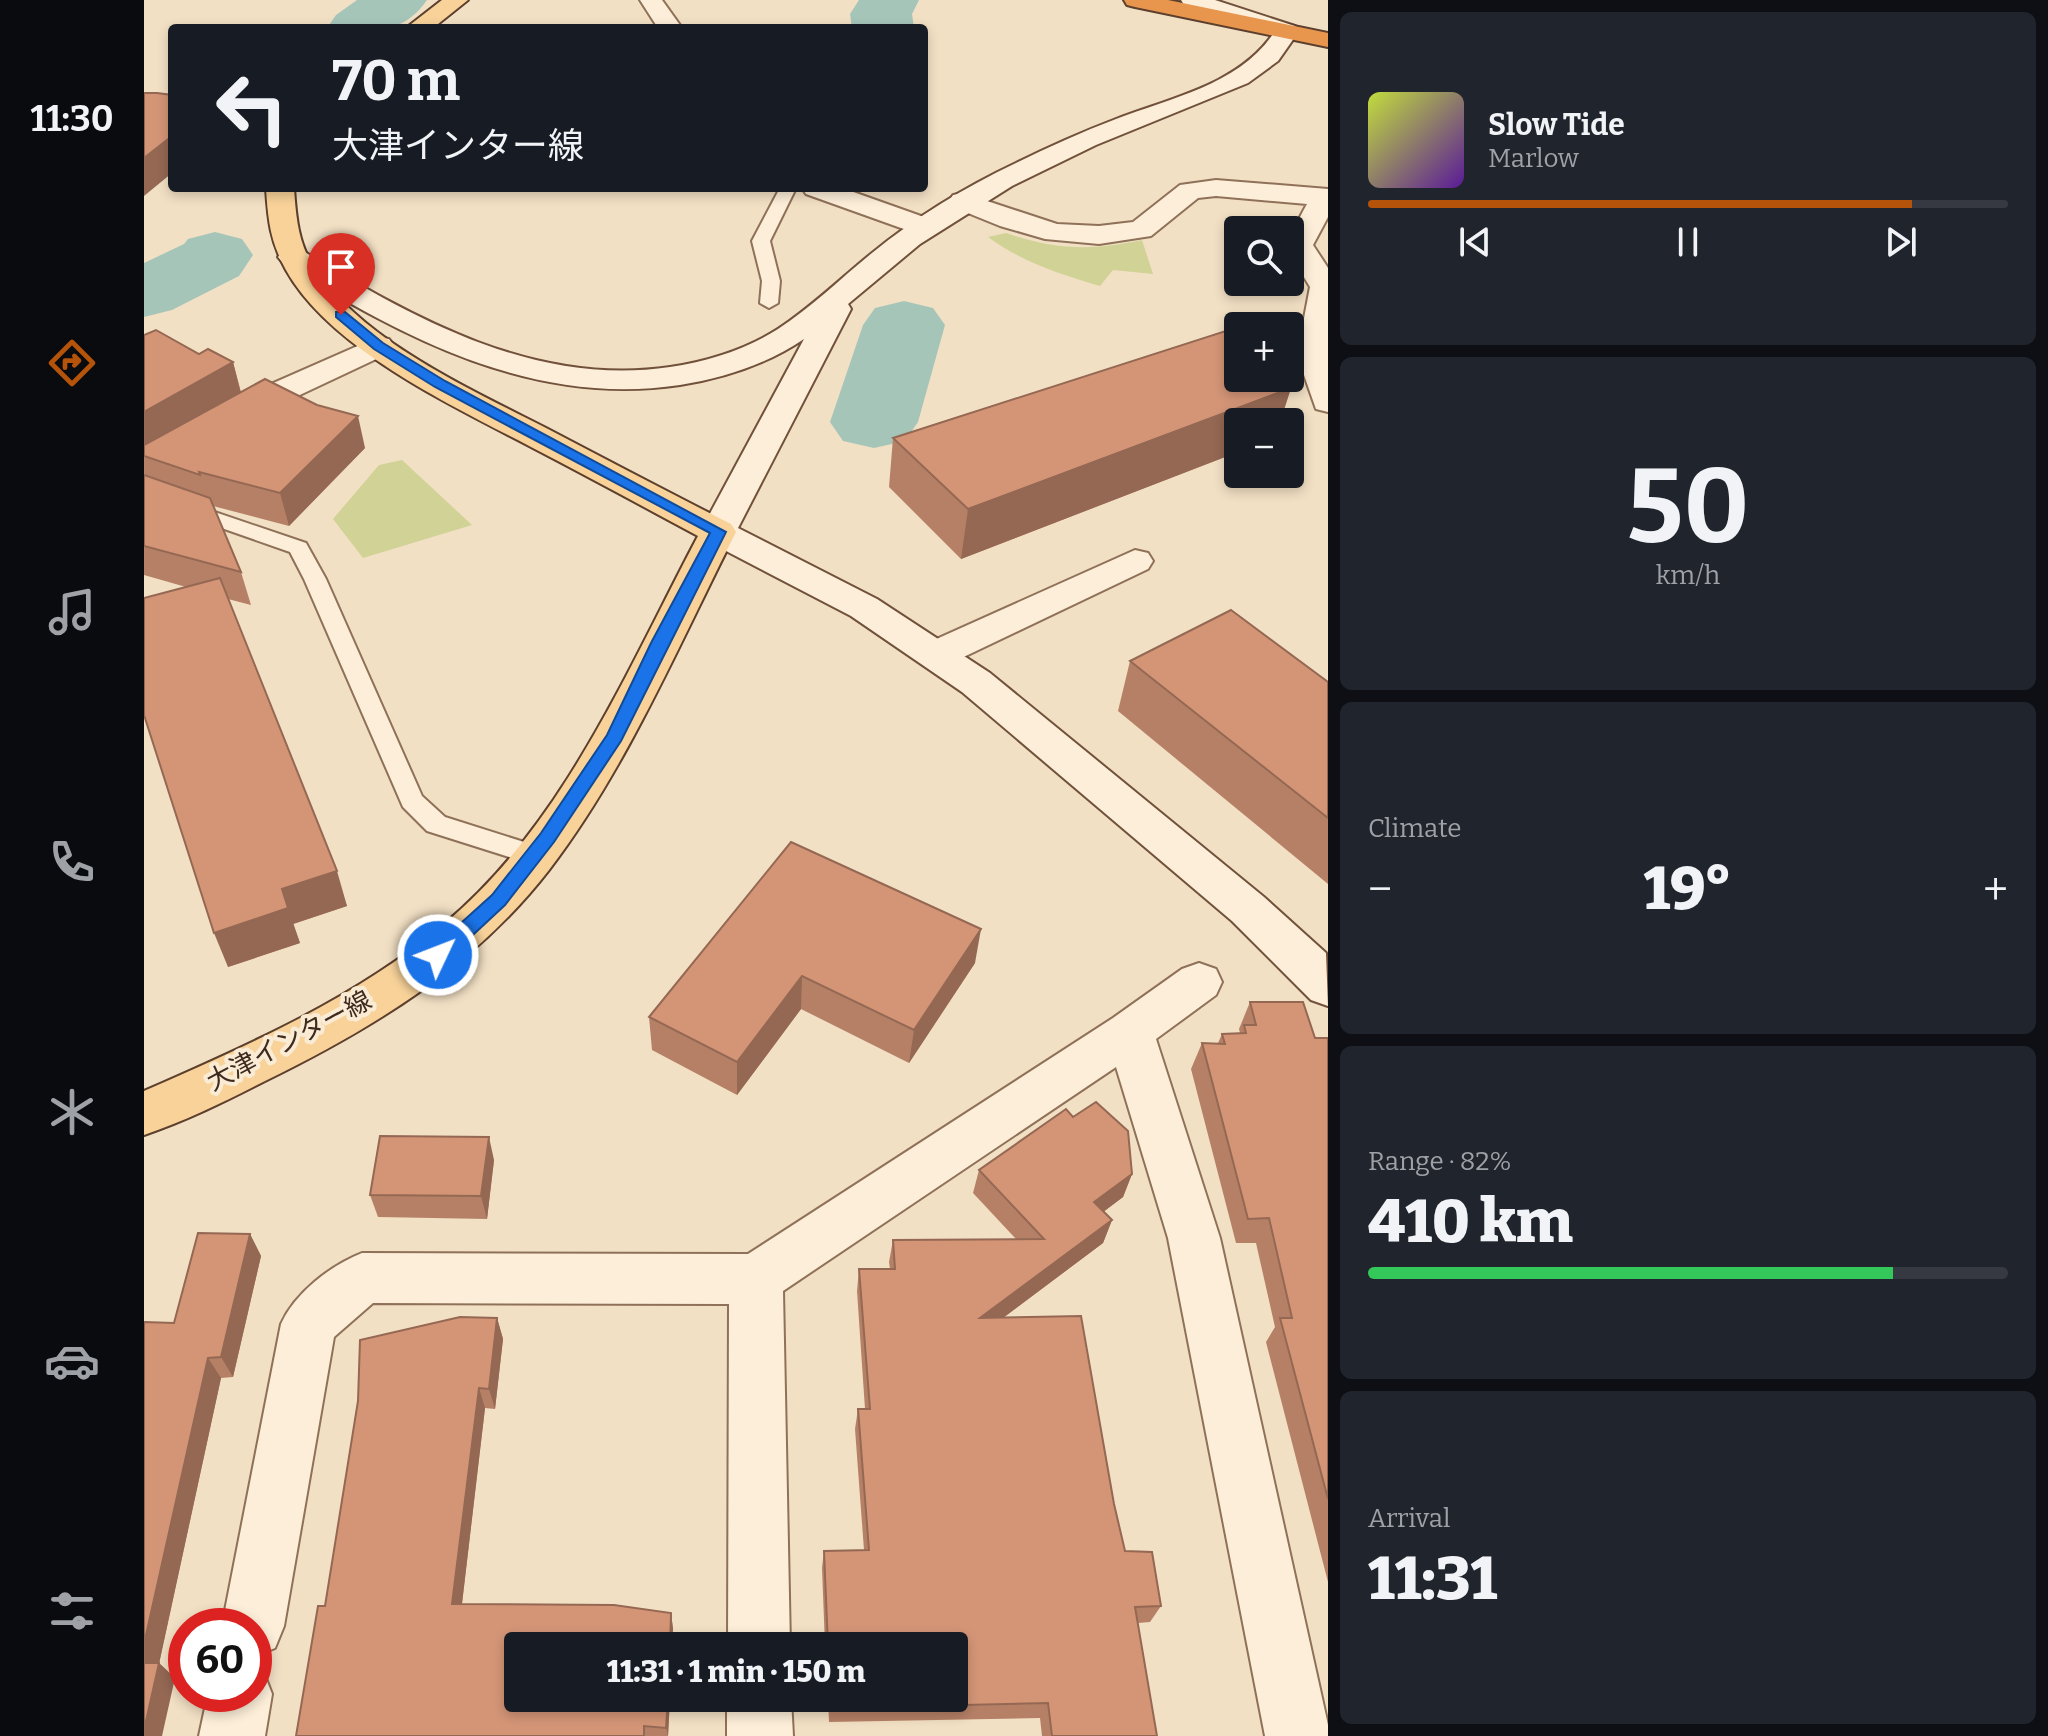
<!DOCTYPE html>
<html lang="en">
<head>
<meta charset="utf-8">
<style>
	:root { --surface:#171b24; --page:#20242c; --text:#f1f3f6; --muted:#9ea1a6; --line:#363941; --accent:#b45309 }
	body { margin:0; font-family:Bitter,"Noto Sans JP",serif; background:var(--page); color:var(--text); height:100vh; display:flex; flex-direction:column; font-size:30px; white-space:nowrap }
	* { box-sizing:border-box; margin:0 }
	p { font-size:26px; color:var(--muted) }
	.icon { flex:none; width:44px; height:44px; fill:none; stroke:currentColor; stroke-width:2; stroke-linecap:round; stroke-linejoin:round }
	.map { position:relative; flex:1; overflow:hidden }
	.details { display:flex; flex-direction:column; gap:12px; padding:12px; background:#0d0f14; width:720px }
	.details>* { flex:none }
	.guide { position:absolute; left:24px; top:24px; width:760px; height:168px; border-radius:8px; box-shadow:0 4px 12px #0003; background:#171b24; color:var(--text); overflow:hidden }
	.tools { position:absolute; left:1080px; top:216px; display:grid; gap:16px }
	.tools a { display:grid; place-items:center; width:80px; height:80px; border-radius:8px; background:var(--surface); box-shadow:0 4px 12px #0003; font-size:40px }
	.speed { position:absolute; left:24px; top:1608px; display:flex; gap:16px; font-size:40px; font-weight:700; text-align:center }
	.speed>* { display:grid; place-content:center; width:104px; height:104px; border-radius:50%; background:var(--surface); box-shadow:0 4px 12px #0003; line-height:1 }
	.speed .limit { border:12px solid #d22; background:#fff; color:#111 }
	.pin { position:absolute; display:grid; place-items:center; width:68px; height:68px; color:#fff; margin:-82px -34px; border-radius:50% 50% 50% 0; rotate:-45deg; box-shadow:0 0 8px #0007 }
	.pin .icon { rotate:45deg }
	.me { position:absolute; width:88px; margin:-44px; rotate:47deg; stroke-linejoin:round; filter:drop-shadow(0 0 6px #0008) }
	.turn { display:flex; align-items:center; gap:28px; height:168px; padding:0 32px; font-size:36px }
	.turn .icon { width:104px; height:104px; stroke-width:2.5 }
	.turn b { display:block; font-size:56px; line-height:68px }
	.big { font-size:60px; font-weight:800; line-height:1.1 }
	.details .card { flex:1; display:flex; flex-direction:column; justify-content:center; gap:12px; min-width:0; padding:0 28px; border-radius:12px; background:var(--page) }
	.details .dial { align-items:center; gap:0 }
	.dial b { font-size:104px; line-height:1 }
	.song { display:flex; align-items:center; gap:24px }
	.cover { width:96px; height:96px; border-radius:12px; background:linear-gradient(135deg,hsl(70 70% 55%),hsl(270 70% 35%)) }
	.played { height:8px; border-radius:4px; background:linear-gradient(90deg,var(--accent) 85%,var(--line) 85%) }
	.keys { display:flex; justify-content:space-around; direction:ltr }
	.heat { display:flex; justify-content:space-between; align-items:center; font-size:44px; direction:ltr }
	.charge { height:12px; border-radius:6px; background:linear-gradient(90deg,#34c759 82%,var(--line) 0) }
	.trip { position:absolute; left:360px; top:1632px; width:464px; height:80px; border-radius:8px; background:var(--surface); box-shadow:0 4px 12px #0003; font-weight:800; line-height:80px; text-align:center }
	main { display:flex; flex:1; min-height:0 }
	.tab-bar { display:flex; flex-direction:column; width:144px; justify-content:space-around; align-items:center; background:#090b0e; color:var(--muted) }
	.tab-bar .icon { width:56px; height:56px }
	.tab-bar .on { color:var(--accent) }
	.tab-bar b { font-size:36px; color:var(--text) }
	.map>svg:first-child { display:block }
	.green { fill:#d0d296 }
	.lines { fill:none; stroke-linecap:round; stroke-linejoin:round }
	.river { fill:#a6c5b9; fill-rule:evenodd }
	.lane-casing { stroke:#8f7058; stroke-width:4 }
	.street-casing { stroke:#8f7058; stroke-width:4 }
	.secondary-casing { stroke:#71513b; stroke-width:4 }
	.primary-casing { stroke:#5c3f2d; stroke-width:4 }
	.highway-casing { stroke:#5c3f2d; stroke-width:4 }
	.lane { fill:#fceed8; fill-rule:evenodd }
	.street { fill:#fceed8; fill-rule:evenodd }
	.secondary { fill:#fceed8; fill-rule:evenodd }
	.primary { fill:#f8d299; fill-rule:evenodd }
	.highway { fill:#e8964e; fill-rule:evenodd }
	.wall { fill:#b68066 }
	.shaded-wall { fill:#946853 }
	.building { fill:#d49577; stroke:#946853; stroke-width:2 }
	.route { fill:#1a73e8; stroke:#114b97; stroke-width:2 }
	.labels { text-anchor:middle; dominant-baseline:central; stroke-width:8; stroke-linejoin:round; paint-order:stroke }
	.street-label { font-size:26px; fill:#3e2a1e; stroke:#f9ebd4 }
</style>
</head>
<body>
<main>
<nav class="tab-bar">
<b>11:30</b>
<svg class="icon on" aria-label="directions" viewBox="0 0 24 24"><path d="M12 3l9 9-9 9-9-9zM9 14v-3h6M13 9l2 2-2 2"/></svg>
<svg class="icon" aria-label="music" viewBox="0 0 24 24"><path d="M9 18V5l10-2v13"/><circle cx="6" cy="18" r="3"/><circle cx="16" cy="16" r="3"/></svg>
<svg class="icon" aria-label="phone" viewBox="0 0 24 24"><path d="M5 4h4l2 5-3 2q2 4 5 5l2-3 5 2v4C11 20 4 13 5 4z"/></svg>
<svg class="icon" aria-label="climate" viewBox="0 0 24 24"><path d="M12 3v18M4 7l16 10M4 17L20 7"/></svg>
<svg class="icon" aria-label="car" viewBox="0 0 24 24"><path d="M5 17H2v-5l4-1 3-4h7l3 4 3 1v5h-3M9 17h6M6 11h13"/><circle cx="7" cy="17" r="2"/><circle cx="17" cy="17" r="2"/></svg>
<svg class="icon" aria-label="filters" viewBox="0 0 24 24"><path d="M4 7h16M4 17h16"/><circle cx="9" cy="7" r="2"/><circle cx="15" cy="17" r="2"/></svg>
</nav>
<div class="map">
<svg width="1184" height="1736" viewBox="0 0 1184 1736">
	<rect width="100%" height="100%" fill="#f2e0c4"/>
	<!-- green -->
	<g class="green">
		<path d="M862,233c49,17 85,18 136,7l11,34 -40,-4 -13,16c-41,-12 -78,-24 -112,-49z"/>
		<path d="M258,460l70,65 -109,33 -30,-39 46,-54z"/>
	</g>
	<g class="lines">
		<!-- river -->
		<g class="river">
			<path d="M213,0h70c-27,39 -57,28 -100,28l9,-13z"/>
			<path d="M715,0h60l-7,14 2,14h-62l-2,-14z"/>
			<path d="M71,232l27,7 11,16 -14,21 -67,34 -28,7v-54l40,-19 4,-5z"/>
			<path d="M760,301l29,7 12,17 -27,97 -13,19 -31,7 -31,-7 -13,-19 33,-97 12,-17z"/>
		</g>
		<defs>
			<g id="lane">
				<path d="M636,188h16l-26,53 10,40 -2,22 -9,5 -9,-5 2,-22 -10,-40z"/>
				<path d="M0,488l162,55 20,36 96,217 23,21 98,31 4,7 -4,7 -9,3 -107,-34 -24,-24 -99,-228 -14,-27 -146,-51z"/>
			</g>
			<g id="street">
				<path d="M496,0h22l20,28h-24z"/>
				<path d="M1072,180l112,9v28l-15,28 15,23v144l-12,-3 -19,-54 13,-68c-25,-41 -26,-41 -3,-83l-91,-8 -18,2 -47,38 -52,8 -54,-5 -45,-13 -47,-19 -4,-6 4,-6 10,-2 94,31 42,2 34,-4 47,-37z"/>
				<path d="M658,188h40l93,33 4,6 -4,6 -10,3 -10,-3 -109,-39z"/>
				<path d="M234,337l11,2 5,7 -5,7 -119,56 -114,66 -12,3v-24l102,-59z"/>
				<path d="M991,550l13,3 5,8 -5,8 -197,94 -14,4 -14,-4 -5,-9 5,-9z"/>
				<path d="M1055,963l17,6 6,13 -6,13 -60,44 64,199 108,487v11h-63l-97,-498 -52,-171 -333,224 7,355h-62l1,-342 -356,-1 -39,34 -50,289 -9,22 -21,9v-31h-32l59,-302c14,-31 50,-59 81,-71l386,1 365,-236 69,-49z"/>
				<path d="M110,1668l9,3 9,23 -7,42h-66l9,-42h46z"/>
				<path d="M583,1698h64l2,38h-66z"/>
			</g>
			<path id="secondary" d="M1037,0h34l80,26 4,5 -21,30 -30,22 -152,62 -84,41 -92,58 -72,60 3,5 -113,219 139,71 113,74 274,224 62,56 2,53 -17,-6 -79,-79 -270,-229 -111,-76 -146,-76 -5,-8 104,-193c-37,25 -80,39 -124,46 -147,22 -277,-47 -397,-122l-5,-6 5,-6 10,-3 10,3c111,68 233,136 367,116 39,-6 75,-17 108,-38 34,-22 63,-51 94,-76 44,-36 93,-66 144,-90 32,-16 66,-31 100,-44 54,-21 122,-34 157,-85l-89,-29z"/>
			<g id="primary">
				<path d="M298,0h26l-35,28h-27z"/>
				<path d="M122,188h28c2,29 4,56 21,81 51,74 155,120 233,160 61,32 122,64 183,95l5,8c-58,114 -109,236 -187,338 -75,97 -176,158 -284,211 -39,20 -79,40 -121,54v-44c105,-46 212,-93 300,-167 120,-100 183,-254 254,-388 -56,-30 -111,-60 -167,-89 -78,-41 -201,-98 -245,-177 -16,-29 -18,-50 -20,-82z"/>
			</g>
			<path id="highway" d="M980,0h44l160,33v14l-193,-40 -8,-2z"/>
		</defs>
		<!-- lane casing -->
		<use href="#lane" class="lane-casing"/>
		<!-- street casing -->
		<use href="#street" class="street-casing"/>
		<!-- secondary casing -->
		<use href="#secondary" class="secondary-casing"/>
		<!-- primary casing -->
		<use href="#primary" class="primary-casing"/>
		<!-- highway casing -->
		<use href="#highway" class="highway-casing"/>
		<!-- lane -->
		<use href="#lane" class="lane"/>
		<!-- street -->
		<use href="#street" class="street"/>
		<!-- secondary -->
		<use href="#secondary" class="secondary"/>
		<!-- primary -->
		<use href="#primary" class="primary"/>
		<!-- highway -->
		<use href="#highway" class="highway"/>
	</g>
	<!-- wall -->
	<g class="wall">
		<path d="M0,335l55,19 34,8 8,30 124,56 -76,78 -76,-20 28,66 10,33 -23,-6 119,307 -54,18 7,19 -72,24 -42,-380 -42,-12z"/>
		<path d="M1147,388l-11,34h-42v30l-277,107 -72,-72 4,-49z"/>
		<path d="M986,661l198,21v202l-210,-173z"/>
		<path d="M647,842l184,121 -66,100 -108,-54 -64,86 -85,-45 -3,-33z"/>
		<path d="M1106,1002l65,36h13v544l-62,-240 9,-15 -19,-84h-20l-45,-174 11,-26h16l4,-9 18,-1 -1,-4z"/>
		<path d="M350,1160l-7,59 -109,-2 -8,-22z"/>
		<path d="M835,1170l153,4 -9,23 -20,15 9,8 -9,23 -99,74 110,187 11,47 36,55 -11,16 -12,1 19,113h-115l-2,-18 -211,4 -1,-24h126v-52h-129l-3,-78 2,-17 40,-1 -9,-121 3,-20h7l-8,-118 2,-22h31l-1,-7 4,-22 123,-1 -43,-46z"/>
		<path d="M106,1234l11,22 -28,121 -12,1 -62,285 16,15 -31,58 30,-413z"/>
		<path d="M353,1318l6,21 -8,70 -10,-1 -23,196 209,9 2,16 -1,17h-154v52h152l-2,38h-372l29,-130 33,-205z"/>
	</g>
	<!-- shaded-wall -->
	<g class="shaded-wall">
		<path d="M28,136v37l-28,23v-38z"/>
		<path d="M89,362l8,32 -97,57v-39z"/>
		<path d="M1147,388l-11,34h-42v30l-277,107 7,-50z"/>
		<path d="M214,416l7,32 -76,78 -9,-33z"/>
		<path d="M193,871l10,35 -54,18 -11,-35z"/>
		<path d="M144,908l12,35 -72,24 -14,-34z"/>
		<path d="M837,929l-6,34 -66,100 5,-33z"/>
		<path d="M658,976l-1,33 -64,86v-33z"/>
		<path d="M345,1137l5,23 -7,59 -6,-23z"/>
		<path d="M988,1174l-9,23 -37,28 8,-23z"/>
		<path d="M968,1220l-9,23 -128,96 5,-21z"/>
		<path d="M106,1234l11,22 -28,121 -12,-20z"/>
		<path d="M353,1318l6,21 -8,70 -6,-20z"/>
		<path d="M64,1358l13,20 -65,300 -12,-12v-22z"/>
		<path d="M335,1388l6,20 -25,212 -8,-16z"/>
		<path d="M527,1613l2,16 -1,17h-2z"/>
		<path d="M15,1663l16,15 -13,58h-18v-6z"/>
		<path d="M524,1698h2l-2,38 -2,-8z"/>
	</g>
	<!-- building -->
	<g class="building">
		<path d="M0,93h13l15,2v41l-28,22z"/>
		<path d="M1119,318l3,8h-26z"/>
		<path d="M1094,327v51h49l4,10 -323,121 -75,-71z"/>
		<path d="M12,330l43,24 9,-5 25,13 -89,50v-77z"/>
		<path d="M121,379l52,26 41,11 -78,77 -81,-21 1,3 -56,-19v-11z"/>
		<path d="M0,475l66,23 31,74 -97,-26z"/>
		<path d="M76,578l117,293 -55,18 6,19 -74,25 -70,-218v-117z"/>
		<path d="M1087,610l97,72v136l-198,-157z"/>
		<path d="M647,842l190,87 -67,101 -112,-54 -65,86 -88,-45z"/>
		<path d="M1106,1002h53l12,36h13v461l-48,-181h12l-23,-100 -21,1 -46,-176 23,1 -3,-10 24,-1 -2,-8h12z"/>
		<path d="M952,1102l32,29 4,43 -38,28 18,18 -132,98 101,-2 33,188 11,47 27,1 9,54 -26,1 22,129h-105l-4,-33 -217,5v-10h123v-52h-126l-4,-95 45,-1 -11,-141h12l-11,-140h36l-2,-29 151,-1 -65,-69 87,-61 7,8z"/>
		<path d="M236,1136l109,1 -8,59 -111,-1z"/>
		<path d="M54,1233l52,1 -29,123 -13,1 -64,286v-322l30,1z"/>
		<path d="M316,1317l37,1 -8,71 -10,-1 -27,216 162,1 57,8 -1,33h-152v52h150l-2,30 -22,-2v10h-348l22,-130h7l33,-205 2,-61z"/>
		<path d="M0,1663h15l-15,67z"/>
	</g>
	<!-- route -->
	<path class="route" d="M192,312h9l38,31 62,38 281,151 -105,209 -67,101 -49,63 -60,56h-14l-2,-6 2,-5 61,-55 49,-62 66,-98 44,-92 59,-110 -275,-146 -61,-38 -38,-32z"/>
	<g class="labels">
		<!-- street labels -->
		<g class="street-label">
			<text transform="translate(145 1041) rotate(-28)">大津インター線</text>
		</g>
	</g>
</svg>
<div class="tools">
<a><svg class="icon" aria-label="search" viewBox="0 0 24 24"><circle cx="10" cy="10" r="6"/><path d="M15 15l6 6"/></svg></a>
<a>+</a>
<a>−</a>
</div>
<div class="speed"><div class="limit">60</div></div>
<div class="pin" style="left:197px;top:315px;background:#d93025"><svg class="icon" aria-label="arrive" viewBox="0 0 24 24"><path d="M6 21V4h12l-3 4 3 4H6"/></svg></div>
<svg class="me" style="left:294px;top:955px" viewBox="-20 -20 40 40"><circle r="17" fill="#1a73e8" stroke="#fff" stroke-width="3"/><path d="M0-11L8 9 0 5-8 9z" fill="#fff"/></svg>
<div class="trip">11:31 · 1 min · 150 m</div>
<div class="guide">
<div class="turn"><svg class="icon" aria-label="left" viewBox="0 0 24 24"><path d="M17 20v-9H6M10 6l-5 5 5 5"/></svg><div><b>70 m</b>大津インター線</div></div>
</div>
</div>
<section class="details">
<div class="card">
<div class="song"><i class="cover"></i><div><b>Slow Tide</b><p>Marlow</p></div></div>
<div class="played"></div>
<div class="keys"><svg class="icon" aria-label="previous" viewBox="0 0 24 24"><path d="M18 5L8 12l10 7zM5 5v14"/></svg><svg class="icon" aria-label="pause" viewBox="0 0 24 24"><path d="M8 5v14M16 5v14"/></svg><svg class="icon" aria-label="next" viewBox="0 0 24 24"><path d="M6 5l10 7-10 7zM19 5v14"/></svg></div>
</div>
<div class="card dial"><b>50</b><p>km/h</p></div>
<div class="card"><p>Climate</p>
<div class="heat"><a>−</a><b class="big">19°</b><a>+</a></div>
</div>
<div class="card"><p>Range · 82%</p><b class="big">410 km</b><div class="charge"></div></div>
<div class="card"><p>Arrival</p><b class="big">11:31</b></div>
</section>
</main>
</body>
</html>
